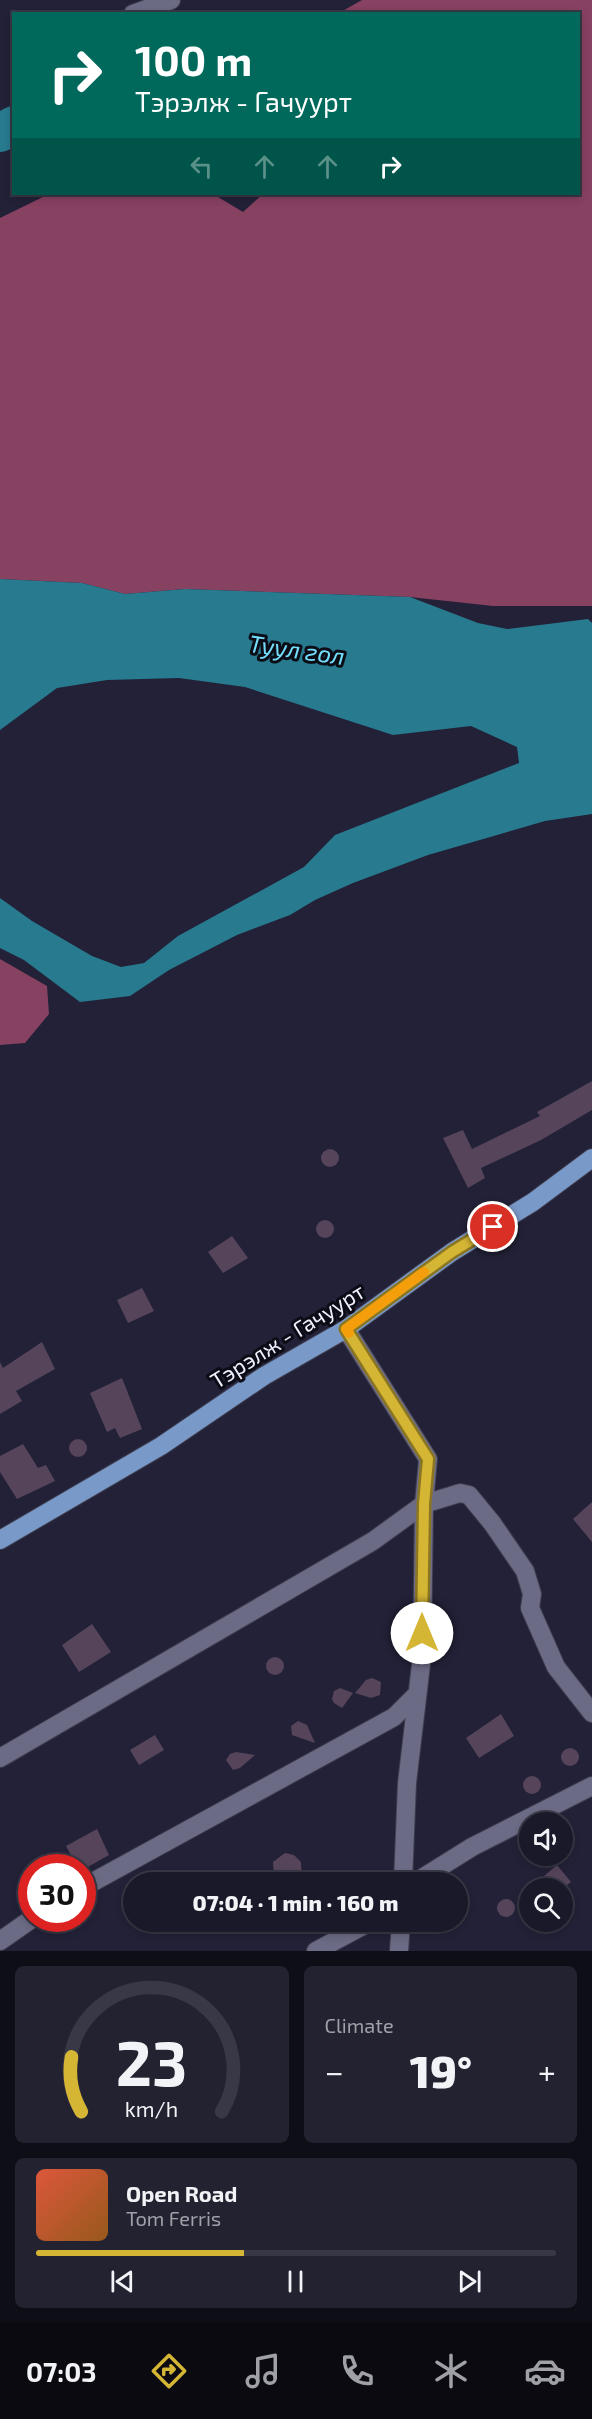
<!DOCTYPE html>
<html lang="en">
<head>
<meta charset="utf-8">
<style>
	:root { --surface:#1a1929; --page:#232231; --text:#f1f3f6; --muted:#9fa0a8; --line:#383846; --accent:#d5b534 }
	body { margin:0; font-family:"Exo 2",sans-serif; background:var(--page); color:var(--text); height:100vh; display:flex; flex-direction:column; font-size:22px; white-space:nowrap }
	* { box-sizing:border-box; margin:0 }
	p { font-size:20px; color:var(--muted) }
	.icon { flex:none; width:33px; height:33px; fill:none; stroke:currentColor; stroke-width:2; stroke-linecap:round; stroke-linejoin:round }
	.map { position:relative; height:1951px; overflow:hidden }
	.panel { display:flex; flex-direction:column; gap:15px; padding:15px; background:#0e0e17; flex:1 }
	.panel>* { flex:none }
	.banner { position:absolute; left:12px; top:12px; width:568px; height:183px; border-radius:0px; box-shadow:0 3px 9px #0003,0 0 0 2px var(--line); background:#00695c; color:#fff; overflow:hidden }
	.buttons { position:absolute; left:519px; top:1812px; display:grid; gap:12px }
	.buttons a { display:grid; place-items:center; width:54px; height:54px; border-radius:50%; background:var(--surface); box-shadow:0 3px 9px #0003,0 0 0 2px var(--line); font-size:30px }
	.speed { position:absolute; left:18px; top:1854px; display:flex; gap:12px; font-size:30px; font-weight:700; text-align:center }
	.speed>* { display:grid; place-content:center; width:78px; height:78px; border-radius:50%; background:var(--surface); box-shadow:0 3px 9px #0003,0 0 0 2px var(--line); line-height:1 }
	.speed .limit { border:9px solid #d22; background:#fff; color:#111 }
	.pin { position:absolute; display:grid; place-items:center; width:51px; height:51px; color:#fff; margin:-26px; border:3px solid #fff; border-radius:50%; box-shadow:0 2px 6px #0007 }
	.me { position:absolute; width:66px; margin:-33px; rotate:0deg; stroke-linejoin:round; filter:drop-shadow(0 0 4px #0008) }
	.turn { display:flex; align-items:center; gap:21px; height:126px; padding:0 24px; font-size:27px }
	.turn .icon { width:78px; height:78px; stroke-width:2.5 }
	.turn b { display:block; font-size:42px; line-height:51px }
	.lanes { display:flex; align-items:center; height:57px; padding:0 24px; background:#0003; justify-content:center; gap:30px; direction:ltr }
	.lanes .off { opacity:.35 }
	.big { font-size:45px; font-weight:800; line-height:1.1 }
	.panel .card { flex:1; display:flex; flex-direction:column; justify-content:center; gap:9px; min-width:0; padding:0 21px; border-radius:9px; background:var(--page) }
	.panel .dial { align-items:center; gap:0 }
	.dial svg { height:156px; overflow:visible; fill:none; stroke:var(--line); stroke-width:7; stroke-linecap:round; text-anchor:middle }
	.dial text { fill:var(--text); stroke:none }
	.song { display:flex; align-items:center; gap:18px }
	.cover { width:72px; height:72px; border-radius:9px; background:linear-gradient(135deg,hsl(10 70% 55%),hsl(30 70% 35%)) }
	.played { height:6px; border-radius:3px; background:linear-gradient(90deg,var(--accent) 40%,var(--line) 40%) }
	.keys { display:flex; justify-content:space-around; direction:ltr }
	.heat { display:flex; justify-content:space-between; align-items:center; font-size:33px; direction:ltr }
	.panel .tiles { flex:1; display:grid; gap:15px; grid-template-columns:1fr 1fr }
	.card:last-child { grid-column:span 2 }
	.trip { position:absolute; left:123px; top:1872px; width:345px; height:60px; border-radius:30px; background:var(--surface); box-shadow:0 3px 9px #0003,0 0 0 2px var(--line); font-weight:800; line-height:60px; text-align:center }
	.menu { display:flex; height:96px; justify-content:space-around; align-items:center; background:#0a0a10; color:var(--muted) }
	.menu .icon { width:42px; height:42px }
	.menu .current { color:var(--accent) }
	.menu b { font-size:27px; color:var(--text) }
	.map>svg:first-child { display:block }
	.forest { fill:#874161 }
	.water { fill:#287a8f }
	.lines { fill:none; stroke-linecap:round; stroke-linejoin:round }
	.river { stroke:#287a8f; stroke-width:38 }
	.building { fill:#56455a }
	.minor-casing { stroke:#3e3d4f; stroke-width:20 }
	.major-casing { stroke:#3e3d4f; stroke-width:20 }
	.minor { stroke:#6c6b85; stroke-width:18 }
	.major { stroke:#7999c9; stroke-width:18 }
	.route-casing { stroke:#8a7622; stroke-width:15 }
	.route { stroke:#d5b534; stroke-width:10 }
	.slow { stroke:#f59e0b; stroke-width:10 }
	.labels { text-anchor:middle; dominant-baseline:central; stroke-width:6; stroke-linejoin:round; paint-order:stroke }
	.street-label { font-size:22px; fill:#f1f1fd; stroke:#0c0c16 }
	.water-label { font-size:24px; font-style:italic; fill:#73defb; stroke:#0c0c16 }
</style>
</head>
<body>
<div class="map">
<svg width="592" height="1951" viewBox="0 0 592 1951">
	<rect width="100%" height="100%" fill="#222137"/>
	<!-- forest -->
	<g class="forest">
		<path d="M362,0h230v606h-99l-83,-9 -225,-8 -60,5 -43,-11 -82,-4v-361l49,-24h164l30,18 20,-18h316v-180l-240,-1z"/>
		<path d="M0,959l47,27 2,28 -24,29 -25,2z"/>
	</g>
	<!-- water -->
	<path class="water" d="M0,579l82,4 43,11 60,-5 225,8 68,26 29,6 81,-10 4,4v191l-47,7 -117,34 -75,28 -38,17 -25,15 -53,20 -68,35 -39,26 -50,6 -56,-42 -24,-12v-50l32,23 60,35 29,11 23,-4 34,-27 126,-69 31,-32 184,-72 -2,-16 -46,-21 -78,9 -148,-48 -66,-9 -72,2 -50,8 -57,42z"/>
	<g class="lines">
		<!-- river -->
		<path class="river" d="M0,133l14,-8"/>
	</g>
	<!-- building -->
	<g class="building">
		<path d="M592,1081v29l-51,30 -60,28 4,10 -17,10 -25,-50 20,-8 9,19 68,-33 -3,-4z"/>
		<circle cx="330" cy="1158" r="9"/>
		<circle cx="325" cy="1229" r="9"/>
		<path d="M232,1236l16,22 -25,15 -15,-21z"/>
		<path d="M142,1288l12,23 -26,12 -11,-23z"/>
		<path d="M42,1342l13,27 -39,22 6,10 -22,13v-52l3,6z"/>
		<path d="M122,1378l20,51 -22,9 -5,-10 -8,4 -17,-39z"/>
		<circle cx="78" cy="1448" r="9"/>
		<path d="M23,1444l15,24 8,-3 9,16 -38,18 -17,-27v-16z"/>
		<path d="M592,1502v40l-19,-23z"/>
		<path d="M92,1624l19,28 -32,20 -17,-27z"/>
		<circle cx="275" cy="1666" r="9"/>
		<path d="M372,1678l9,4 -1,13 -9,3 -16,-5 11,-13z"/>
		<path d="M340,1688l13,5 -11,15 -8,-5 -2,-4 2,-8z"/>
		<path d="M501,1714l13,22 -35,22 -13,-20z"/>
		<path d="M298,1721l9,4 8,18 -23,-8 -1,-9z"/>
		<path d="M155,1735l9,15 -25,15 -9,-15z"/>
		<circle cx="570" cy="1757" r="9"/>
		<path d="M236,1752l19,3 -15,13 -7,2 -7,-10 4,-6z"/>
		<circle cx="532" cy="1785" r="9"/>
		<path d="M97,1829l12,26 -23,13h-8l-12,-22z"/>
		<path d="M285,1853l9,2 7,7 1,20h-23l-5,-5 -1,-15z"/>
		<path d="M557,1865l14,17 -8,6h-33z"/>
		<circle cx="506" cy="1908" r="9"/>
	</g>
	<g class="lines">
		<defs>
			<g id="minor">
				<path d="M133,14l38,-14"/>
				<path d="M0,1758l373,-217 51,-37 4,-45 -82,-130"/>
				<path d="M403,1882l4,-99 15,-127 2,-152 36,-11 9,2 23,28 33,48 7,23 -2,14 26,59 36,46"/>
				<path d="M416,1882l56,-35 120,-61"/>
				<path d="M82,1888l312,-171 23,-23"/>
				<path d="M0,1941l33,-23"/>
				<path d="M316,1951l54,-29"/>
				<path d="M399,1951l2,-29"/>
			</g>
			<path id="major" d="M0,1540l161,-94 103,-70 82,-47 106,-77 81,-50 59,-44"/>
		</defs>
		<!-- minor casing -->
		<use href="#minor" class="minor-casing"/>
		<!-- major casing -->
		<use href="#major" class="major-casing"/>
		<!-- minor -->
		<use href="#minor" class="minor"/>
		<!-- major -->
		<use href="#major" class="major"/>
	</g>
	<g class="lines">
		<defs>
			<path id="route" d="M422,1633l2,-129 4,-45 -82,-130 106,-77 41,-25"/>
		</defs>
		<!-- route casing -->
		<use href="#route" class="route-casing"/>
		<!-- route -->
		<use href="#route" class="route"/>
		<!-- slow -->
		<path class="slow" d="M349,1333l-3,-4 78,-57"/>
	</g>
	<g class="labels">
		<!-- street labels -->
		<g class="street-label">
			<text transform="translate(287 1335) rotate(-32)">Тэрэлж - Гачуурт</text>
		</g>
		<!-- water labels -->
		<g class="water-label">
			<text transform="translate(297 649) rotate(8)">Туул гол</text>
		</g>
	</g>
</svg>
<div class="buttons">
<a><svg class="icon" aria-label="sound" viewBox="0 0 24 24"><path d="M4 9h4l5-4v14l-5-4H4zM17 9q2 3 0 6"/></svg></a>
<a><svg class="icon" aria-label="search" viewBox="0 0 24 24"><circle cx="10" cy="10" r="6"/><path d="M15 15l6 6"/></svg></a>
</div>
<div class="speed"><div class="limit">30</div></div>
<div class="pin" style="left:493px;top:1227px;background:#d93025"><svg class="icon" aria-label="arrive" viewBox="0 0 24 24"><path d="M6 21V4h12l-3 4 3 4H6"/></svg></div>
<svg class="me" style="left:422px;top:1633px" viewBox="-20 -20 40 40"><circle r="19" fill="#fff"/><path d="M0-13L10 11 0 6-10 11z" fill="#d5b534"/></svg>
<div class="trip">07:04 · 1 min · 160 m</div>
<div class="banner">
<div class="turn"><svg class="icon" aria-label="right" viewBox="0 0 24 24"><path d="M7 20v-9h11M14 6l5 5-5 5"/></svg><div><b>100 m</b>Тэрэлж - Гачуурт</div></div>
<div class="lanes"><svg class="icon off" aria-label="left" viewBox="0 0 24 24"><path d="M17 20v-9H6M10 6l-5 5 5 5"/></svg><svg class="icon off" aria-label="ahead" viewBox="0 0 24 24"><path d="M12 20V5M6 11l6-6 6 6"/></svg><svg class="icon off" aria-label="ahead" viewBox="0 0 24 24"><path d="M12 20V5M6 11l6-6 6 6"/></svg><svg class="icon" aria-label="right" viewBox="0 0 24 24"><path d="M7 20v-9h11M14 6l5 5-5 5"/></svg></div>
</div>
</div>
<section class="panel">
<div class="tiles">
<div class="card dial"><svg viewBox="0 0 100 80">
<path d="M14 69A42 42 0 1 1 86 69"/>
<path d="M14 69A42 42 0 0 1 9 41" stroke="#d5b534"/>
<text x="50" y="56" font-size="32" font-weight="700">23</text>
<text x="50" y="72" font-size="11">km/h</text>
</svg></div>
<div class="card"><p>Climate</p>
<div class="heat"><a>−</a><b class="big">19°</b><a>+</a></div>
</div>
<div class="card">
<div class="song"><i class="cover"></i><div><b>Open Road</b><p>Tom Ferris</p></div></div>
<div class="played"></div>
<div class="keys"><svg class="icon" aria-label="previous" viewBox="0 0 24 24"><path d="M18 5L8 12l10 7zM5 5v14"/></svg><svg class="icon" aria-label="pause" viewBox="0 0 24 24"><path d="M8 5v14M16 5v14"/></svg><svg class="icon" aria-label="next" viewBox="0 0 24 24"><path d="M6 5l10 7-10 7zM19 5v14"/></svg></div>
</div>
</div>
</section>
<nav class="menu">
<b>07:03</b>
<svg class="icon current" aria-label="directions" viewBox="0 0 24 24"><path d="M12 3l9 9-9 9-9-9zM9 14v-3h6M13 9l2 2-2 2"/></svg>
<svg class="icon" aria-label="music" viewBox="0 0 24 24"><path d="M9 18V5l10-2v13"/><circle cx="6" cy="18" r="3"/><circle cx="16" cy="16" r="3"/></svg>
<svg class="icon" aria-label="phone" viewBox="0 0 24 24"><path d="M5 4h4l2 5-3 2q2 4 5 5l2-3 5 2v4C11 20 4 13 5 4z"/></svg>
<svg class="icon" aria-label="climate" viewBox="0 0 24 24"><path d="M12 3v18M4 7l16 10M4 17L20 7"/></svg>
<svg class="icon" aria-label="car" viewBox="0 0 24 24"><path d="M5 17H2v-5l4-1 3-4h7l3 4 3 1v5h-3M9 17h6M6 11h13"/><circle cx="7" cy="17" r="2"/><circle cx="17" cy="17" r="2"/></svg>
</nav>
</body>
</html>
